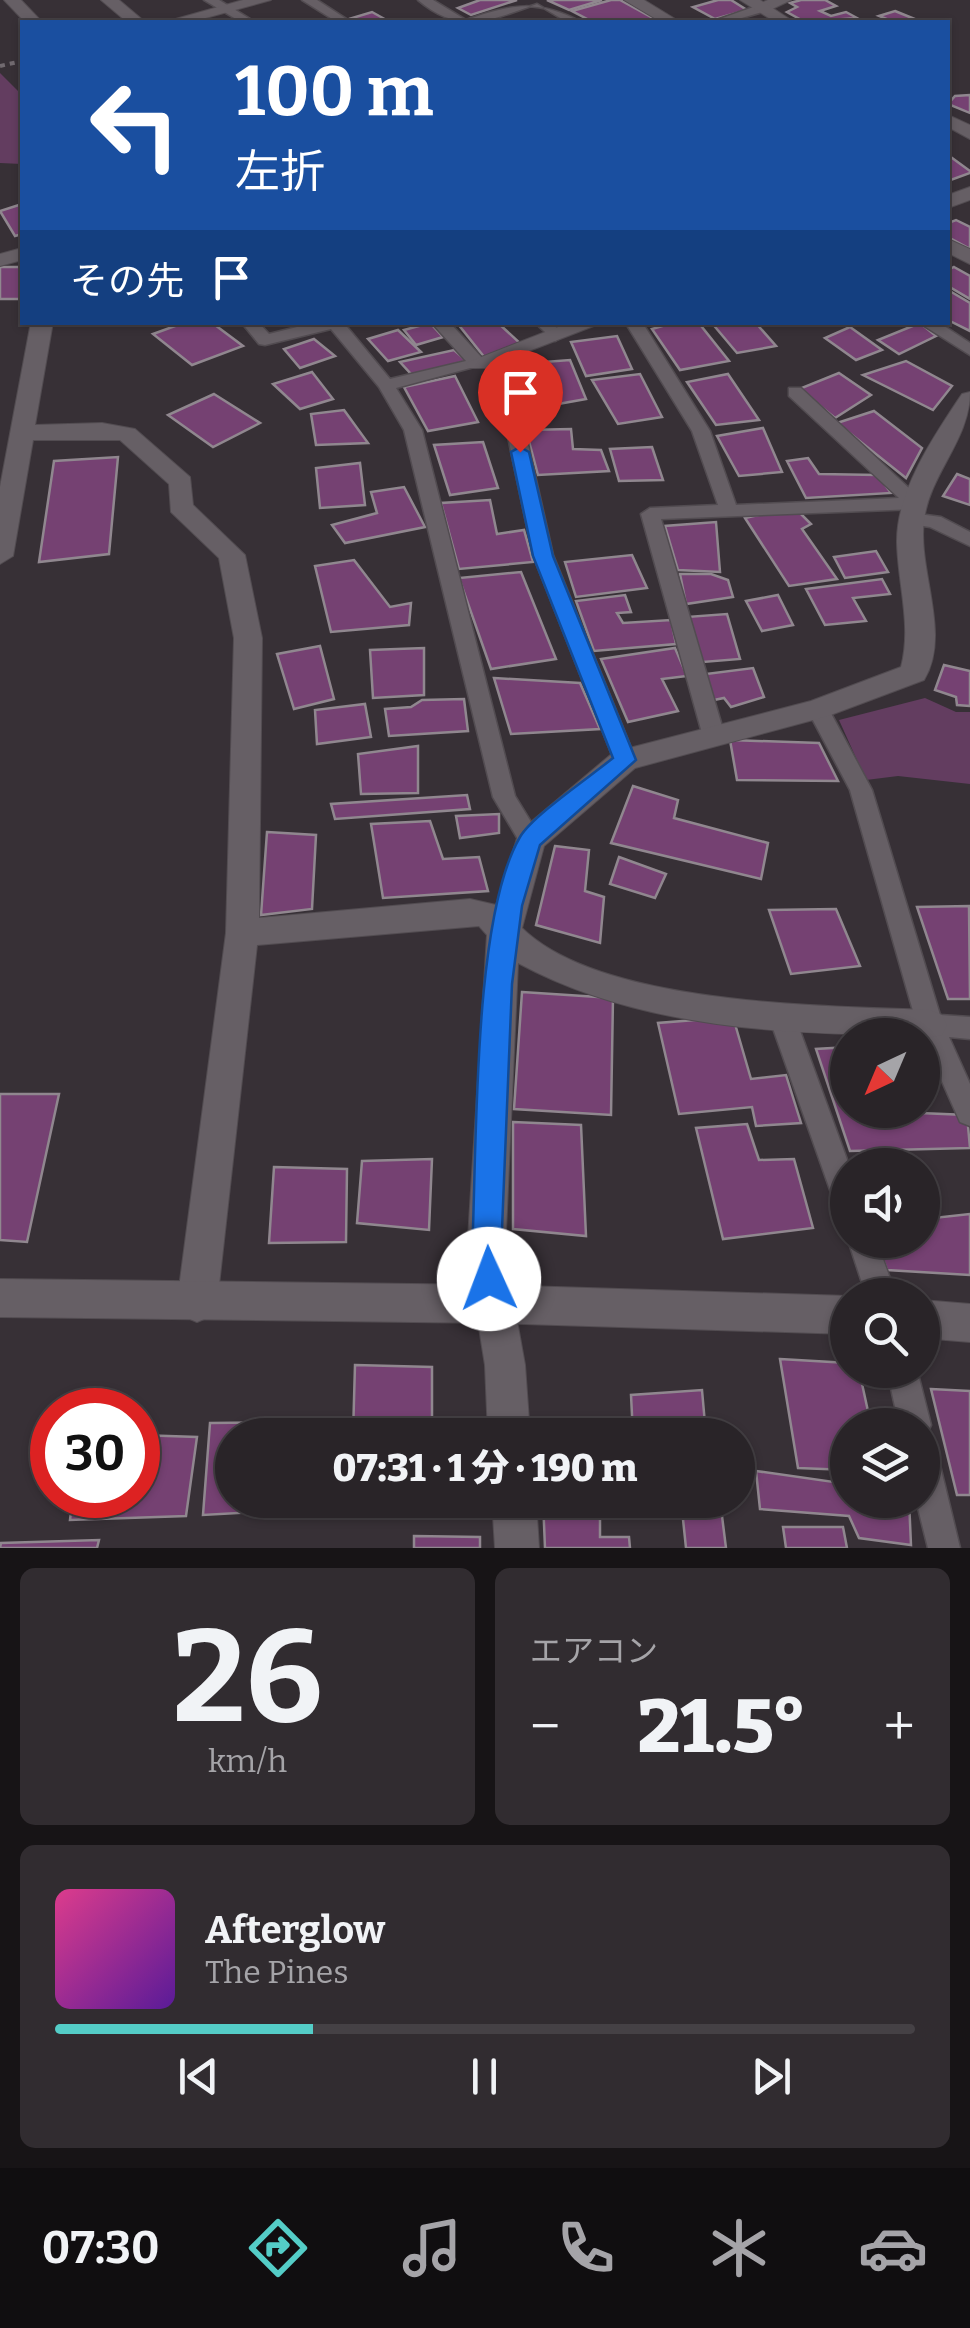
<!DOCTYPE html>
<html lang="ja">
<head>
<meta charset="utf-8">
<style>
	:root { --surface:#292428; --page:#312c30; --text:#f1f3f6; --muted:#a5a4a8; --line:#454145; --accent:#54cdc7 }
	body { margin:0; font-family:Bitter,"Noto Sans JP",serif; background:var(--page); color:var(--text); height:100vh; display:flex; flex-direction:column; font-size:38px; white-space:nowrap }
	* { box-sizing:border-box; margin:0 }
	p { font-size:32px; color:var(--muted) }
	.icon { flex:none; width:55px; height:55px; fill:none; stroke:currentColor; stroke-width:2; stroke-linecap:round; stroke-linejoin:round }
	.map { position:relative; height:1548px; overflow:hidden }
	.drawer { display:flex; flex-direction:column; gap:20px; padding:20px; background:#171416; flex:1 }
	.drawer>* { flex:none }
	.guide { position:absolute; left:20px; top:20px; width:930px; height:305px; border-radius:0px; box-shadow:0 2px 8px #0004,0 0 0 2px var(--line); background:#1a4fa0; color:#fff; overflow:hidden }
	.needle { width:65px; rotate:224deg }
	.buttons { position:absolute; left:830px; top:1018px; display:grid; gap:20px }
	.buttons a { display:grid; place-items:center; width:110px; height:110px; border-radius:50%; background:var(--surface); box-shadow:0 2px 8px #0004,0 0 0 2px var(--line); font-size:50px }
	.speed { position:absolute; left:30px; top:1388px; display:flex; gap:20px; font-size:50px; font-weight:700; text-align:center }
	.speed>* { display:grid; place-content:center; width:130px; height:130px; border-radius:50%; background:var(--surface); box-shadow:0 2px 8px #0004,0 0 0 2px var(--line); line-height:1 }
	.speed .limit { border:15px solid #d22; background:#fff; color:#111 }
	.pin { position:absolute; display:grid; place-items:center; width:85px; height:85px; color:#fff; margin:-102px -42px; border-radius:50% 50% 50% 0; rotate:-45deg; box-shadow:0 0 10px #0007 }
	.pin .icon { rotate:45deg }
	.me { position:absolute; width:110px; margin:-55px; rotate:358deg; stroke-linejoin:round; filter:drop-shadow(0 0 8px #0008) }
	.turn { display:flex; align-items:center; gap:35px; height:210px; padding:0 50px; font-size:45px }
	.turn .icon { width:130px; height:130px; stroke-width:2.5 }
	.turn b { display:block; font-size:70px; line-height:85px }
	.then { display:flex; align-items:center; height:95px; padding:0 50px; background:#0003; gap:20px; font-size:38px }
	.big { font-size:75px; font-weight:800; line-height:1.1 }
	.drawer .card { flex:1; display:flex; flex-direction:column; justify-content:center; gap:15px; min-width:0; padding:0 35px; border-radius:15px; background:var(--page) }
	.drawer .dial { align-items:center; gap:0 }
	.dial b { font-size:130px; line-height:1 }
	.song { display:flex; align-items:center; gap:30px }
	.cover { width:120px; height:120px; border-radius:15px; background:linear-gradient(135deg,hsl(330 70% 55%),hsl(270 70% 35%)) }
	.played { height:10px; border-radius:5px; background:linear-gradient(90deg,var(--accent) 30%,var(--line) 30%) }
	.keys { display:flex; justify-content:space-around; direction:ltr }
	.heat { display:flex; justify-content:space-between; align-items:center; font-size:55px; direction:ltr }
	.drawer .tiles { flex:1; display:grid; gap:20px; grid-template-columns:1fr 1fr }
	.card:last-child { grid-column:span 2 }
	.trip { position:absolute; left:215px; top:1418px; width:540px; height:100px; border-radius:50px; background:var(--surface); box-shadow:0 2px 8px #0004,0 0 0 2px var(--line); font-weight:800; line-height:100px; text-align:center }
	.menu { display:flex; height:160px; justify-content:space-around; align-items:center; background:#100e10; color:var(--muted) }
	.menu .icon { width:70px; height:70px }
	.menu .active { color:var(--accent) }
	.menu b { font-size:45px; color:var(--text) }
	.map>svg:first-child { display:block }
	.green { fill:#633d60 }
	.building { fill:#754172; stroke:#90878f; stroke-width:2.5 }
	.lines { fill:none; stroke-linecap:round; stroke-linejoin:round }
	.service-casing { stroke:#524c51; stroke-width:3 }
	.minor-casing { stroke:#524c51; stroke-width:2 }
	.tertiary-casing { stroke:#524c51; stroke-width:2 }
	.secondary-casing { stroke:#524c51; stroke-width:2 }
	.path { stroke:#716a70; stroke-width:4; stroke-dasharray:5 5; stroke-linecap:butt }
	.service { fill:#665f65; fill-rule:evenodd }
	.minor { fill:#665f65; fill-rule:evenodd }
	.tertiary { fill:#665f65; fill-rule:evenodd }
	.secondary { fill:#665f65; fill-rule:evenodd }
	.route { fill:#1a73e8; stroke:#114b97; stroke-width:2.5 }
</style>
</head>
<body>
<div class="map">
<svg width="970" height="1548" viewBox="0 0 970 1548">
	<rect width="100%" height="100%" fill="#373036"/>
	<!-- green -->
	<g class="green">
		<path d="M0,73l22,22v69l-22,-1z"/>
		<path d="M925,698l31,14h14v72l-72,-8 -32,4 -27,-60z"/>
	</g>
	<!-- building -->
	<g class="building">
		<path d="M480,0h37l-46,15 -13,-7z"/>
		<path d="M547,0h55l-33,10z"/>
		<path d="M611,0h9l40,22h-67l-21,-11z"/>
		<path d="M718,0h13l16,10 -32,9 -22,-12z"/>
		<path d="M801,0h24l11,6 -16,5 11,5 15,-4 11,6 -52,4 -18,-10 10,-5 -7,-4z"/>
		<path d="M895,11l27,11h-28l-15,-6z"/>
		<path d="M372,12l18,10 -41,-3z"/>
		<path d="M970,95v18l-22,-9 7,-8z"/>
		<path d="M948,155l22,16v2l-22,8z"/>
		<path d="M22,204v30l-7,2 -15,-25z"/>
		<path d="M956,220l14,7v22l-22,-12v-14z"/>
		<rect x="0" y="267" width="22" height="32"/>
		<path d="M954,267l16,9v23l-22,-13v-16z"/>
		<path d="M948,290l22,13v28l-22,-11z"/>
		<path d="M186,322h25l32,24 -51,19 -39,-31z"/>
		<path d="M497,322l25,23 -37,13 -27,-34z"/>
		<path d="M676,322h22l31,39 -49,9 -28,-41z"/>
		<path d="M711,322h44l21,24 -39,7z"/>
		<path d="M430,323l13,14 -27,8 -12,-15z"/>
		<path d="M920,323l16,13 -37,18 -21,-14z"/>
		<path d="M850,327l32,23 -26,10 -31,-22z"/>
		<path d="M398,330l23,22 -33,9 -20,-22z"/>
		<path d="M617,336l15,33 -46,7 -15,-34z"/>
		<path d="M314,339l21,17 -35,12 -16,-19z"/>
		<path d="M454,350l13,11 -55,14 -12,-13z"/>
		<path d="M570,360l16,39 -56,10 -25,-44z"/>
		<path d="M906,361l46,25 -19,24 -70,-35z"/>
		<path d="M312,372l21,27 -33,10 -27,-25z"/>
		<path d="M839,373l32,22 -36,23 -36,-29z"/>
		<path d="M640,374l22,43 -44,7 -26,-44z"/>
		<path d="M728,374l31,46 -43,5 -29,-43z"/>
		<path d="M455,376l23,46 -50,9 -24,-44z"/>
		<path d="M214,394l46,29 -47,24 -45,-32z"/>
		<path d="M344,410l24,33 -52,2 -5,-31z"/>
		<path d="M874,411l48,37 -16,30 -69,-55z"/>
		<path d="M763,428l19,44 -43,4 -22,-40z"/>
		<path d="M571,429l2,20 28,1 8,21 -71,4 -12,-45z"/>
		<path d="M483,442l15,46 -48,7 -16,-50z"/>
		<path d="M652,447l11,33 -44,1 -9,-32z"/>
		<path d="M118,457l-9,97 -70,8 15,-101z"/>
		<path d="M808,458l11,16 59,1 13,18 -85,5 -19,-37z"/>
		<path d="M360,463l5,42 -45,3 -4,-40z"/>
		<path d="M957,474l13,5v26l-27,-9z"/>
		<path d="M404,487l21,40 -80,16 -13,-18 45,-12 -6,-21z"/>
		<path d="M490,500l7,34 27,-4 9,32 -74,7 -18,-66z"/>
		<path d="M777,511l22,1 12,12 -9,5 35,50 -48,7 -44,-68z"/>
		<path d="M716,522l4,50 -42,-2 -13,-44z"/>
		<path d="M876,551l12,21 -43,6 -11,-21z"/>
		<path d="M632,555l15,33 -71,9 -11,-35z"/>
		<path d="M354,560l36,47 21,-4 -2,22 -78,7 -16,-66z"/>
		<path d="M521,572l35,87 -65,10 -32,-91z"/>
		<path d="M680,574h31l17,6 5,17 -47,7z"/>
		<path d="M882,579l8,15 -37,4 13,23 -41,4 -19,-36z"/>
		<path d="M625,595l6,17 -14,1 6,10 48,-3 5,24 -82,7 -18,-50z"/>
		<path d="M778,595l15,30 -31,6 -16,-30z"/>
		<path d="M727,614l13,45 -37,3 -17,-45z"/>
		<path d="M320,646l14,53 -40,10 -17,-55z"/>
		<path d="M424,648v47l-51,3 -3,-48z"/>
		<path d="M675,648l12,28 -25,3 16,32 -50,11 -27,-63z"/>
		<path d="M944,665l26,6v35l-13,-1 -1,-8 -21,-7z"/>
		<path d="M753,668l11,29 -33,10 -7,-9 -10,2 -8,-26z"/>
		<path d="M494,678l86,5 20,46 -89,5z"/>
		<path d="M464,699l4,32 -79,5 -4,-27 26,-2 11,-7z"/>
		<path d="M365,704l6,33 -54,7 -2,-34z"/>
		<path d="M730,740l89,3 19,38 -101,-1z"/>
		<path d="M418,746v47l-57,1 -3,-40z"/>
		<path d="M633,786l45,14 -4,18 94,25 -7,36 -150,-36z"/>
		<path d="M467,795l3,14 -135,10 -4,-15z"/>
		<path d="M499,814v19l-39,5 -4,-22z"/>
		<path d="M430,821l13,38 36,-2 9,34 -105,7 -12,-74z"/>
		<path d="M267,832l49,3 -4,74 -51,6z"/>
		<path d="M555,846l34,4 -4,41 19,6 -4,46 -64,-18z"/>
		<path d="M619,857l47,17 -11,24 -45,-14z"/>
		<path d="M969,906l1,93h-22l-31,-92z"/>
		<path d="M836,909l24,57 -69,8 -22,-64z"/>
		<path d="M522,992l91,6 -2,117 -97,-6z"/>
		<path d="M733,1017l18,62 35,-4 15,48 -45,3 -4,-19 -73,7 -21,-91z"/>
		<path d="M848,1047v63l119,5 3,33 -120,3 -34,-102z"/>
		<path d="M0,1094h59l-32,148 -27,-2z"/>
		<path d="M513,1122l68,3 5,111 -73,-7z"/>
		<path d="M747,1124l12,36 35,-1 19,69 -90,11 -27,-111z"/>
		<path d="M432,1159l-3,71 -72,-7 5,-62z"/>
		<path d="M274,1167l73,2 -1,73 -77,1z"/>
		<path d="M922,1191l12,27 36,-4v61l-83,-5 -11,-30h46z"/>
		<path d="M780,1359l68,4v7h11l12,55h-23v45l-50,-2z"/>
		<path d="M355,1365l77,2v68h-79z"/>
		<path d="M931,1389l39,2v104h-13z"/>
		<path d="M702,1390l4,45h-73l-2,-40z"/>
		<path d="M332,1422l-1,13h-99v65h97v8l-126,7 7,-92z"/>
		<path d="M138,1435l59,2 -11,79 -116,4 3,-25h65z"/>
		<path d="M756,1471l92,13v16h61l2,45 -52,-7 -10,-22 -89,-7z"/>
		<path d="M350,1500h82v13l-82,3z"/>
		<path d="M543,1500h57v37h29l1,11h-85z"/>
		<path d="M681,1500h39l6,48h-40z"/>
		<path d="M783,1527h60l4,21h-61z"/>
		<path d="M414,1536l66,1v11h-66z"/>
		<path d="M99,1540l-2,8h-97l1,-5z"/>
	</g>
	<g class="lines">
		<defs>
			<g id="service">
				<path d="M204,0h15l36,22h-14z"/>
				<path d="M302,0h15l34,22h-14z"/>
				<path d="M418,0h15l33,20c47,-17 73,-20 115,2h-14l-30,-18c-47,16 -76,32 -119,-4z"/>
				<path d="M762,4l4,1v6l-38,11h-17z"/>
				<path d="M241,322h17l11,12 48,-12h26l47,57 76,-18 -35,-39h18l34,37 8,-5 8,5 23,59 31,137 83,205 -3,6h-16l-3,-6 -81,-205 -29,-137 -19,-54 -89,24 26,42 93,366 27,44 -4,6h-16l-29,-49 -89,-367 -25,-43 -48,-58 -66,16 -6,-1z"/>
				<path d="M534,322h18l11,14 -8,5z"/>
				<path d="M625,322h17l68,109 26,74 163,-7 -110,-102v-8h12l124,115 -9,6 -255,10 63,214 -11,8 -11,-8 -61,-219 9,-6 68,-3 -26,-74z"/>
				<path d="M918,322h20l32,21v12z"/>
				<path d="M911,513l30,4 29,15v14l-40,-19 -26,-4v-8z"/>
				<path d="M818,701l8,3 46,86 68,225 30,2v22l-21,-2 21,47v42l-10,-4 -43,-97 -67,-235 -43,-81z"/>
				<path d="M782,1006l9,3 4,8 54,148 -1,49 -10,-4 -4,-9 -65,-184 4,-8z"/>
				<path d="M848,1240h28l20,55h-30z"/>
				<path d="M887,1370h30l14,55 -5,11 -4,2v-13h-23z"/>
				<path d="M922,1441l11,5 5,11 22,91h-32l-12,-48h6z"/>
			</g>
			<g id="minor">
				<path d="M4,0h17l21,22h-17z"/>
				<path d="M101,0h18l26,22h-18z"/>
				<path d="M243,0h28l-80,22h-26z"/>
				<path d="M624,0h20l36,22h-19z"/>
				<path d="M768,0h23l-23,11h-12v-6z"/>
				<path d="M970,187v13l-22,8v-13z"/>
				<path d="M948,239l22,10v15l-22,-11z"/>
				<path d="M22,248v12l-22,6v-12z"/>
				<path d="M31,322h22l-18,103 67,-2 33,6 55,48 3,28 52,50 17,83 -3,280 211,-19 26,6 23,-73 95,-80 197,-51 90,-34c11,-41 -3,-82 -4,-124 -1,-52 37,-107 65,-149l8,-2c0,48 -40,81 -46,128 -7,50 28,114 0,160l-96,36 -193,52 -91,78 -22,82c78,77 302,78 408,82l12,5 5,10 -5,10 -20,4v-4c-136,0 -281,-6 -404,-72l-13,291 20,111 5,70h-42l-3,-70 -18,-111 20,-319 -8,-9 -222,19 -40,358 -6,13 -14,6 -14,-6 -6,-13 49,-370 8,-295 -15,-80 -48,-46 -2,-28 -49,-44h-87l-20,116 -13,8v-77z"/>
				<path d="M571,322h33l-119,46h-16l-3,-5z"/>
				<path d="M492,1500h44l3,48h-44z"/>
			</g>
			<g id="tertiary">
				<path d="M0,1279l492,6 356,11v38l-356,-11 -492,-6z"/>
				<path d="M922,1300l48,4v38l-48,-4z"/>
			</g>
			<g id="secondary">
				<path d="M740,0h20l34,22h-19z"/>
				<path d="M948,115l22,10v14l-22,-12z"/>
			</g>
		</defs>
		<!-- service casing -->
		<use href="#service" class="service-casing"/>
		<!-- minor casing -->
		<use href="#minor" class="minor-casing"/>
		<!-- tertiary casing -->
		<use href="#tertiary" class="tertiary-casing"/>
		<!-- secondary casing -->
		<use href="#secondary" class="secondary-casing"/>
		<!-- path -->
		<path class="path" d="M0,66l22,-5"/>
		<!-- service -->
		<use href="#service" class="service"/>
		<!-- minor -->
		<use href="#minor" class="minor"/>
		<!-- tertiary -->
		<use href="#tertiary" class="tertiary"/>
		<!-- secondary -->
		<use href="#secondary" class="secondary"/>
	</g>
	<!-- route -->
	<path class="route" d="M520,447l9,5 24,104 83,204 -96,85 -18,61 -10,78 -11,270 3,25 -5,10 -10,4 -10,-4 -7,-35c5,-100 0,-336 48,-417 12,-21 71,-61 93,-79l-80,-202 -22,-104z"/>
</svg>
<div class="buttons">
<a><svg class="needle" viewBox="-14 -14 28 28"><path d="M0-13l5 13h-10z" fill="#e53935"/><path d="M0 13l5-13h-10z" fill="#a5a4a8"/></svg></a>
<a><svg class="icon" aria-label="sound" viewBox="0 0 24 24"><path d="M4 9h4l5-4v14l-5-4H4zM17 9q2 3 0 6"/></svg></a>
<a><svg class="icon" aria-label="search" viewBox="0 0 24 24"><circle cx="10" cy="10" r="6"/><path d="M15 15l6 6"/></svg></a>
<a><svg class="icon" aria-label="layers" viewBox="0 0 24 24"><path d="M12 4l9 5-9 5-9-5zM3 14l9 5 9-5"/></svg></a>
</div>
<div class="speed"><div class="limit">30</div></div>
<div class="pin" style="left:520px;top:452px;background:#d93025"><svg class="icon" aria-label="arrive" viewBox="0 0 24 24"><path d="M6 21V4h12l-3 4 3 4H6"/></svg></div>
<svg class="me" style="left:489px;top:1279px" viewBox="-20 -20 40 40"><circle r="19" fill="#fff"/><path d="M0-13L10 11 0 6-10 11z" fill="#1a73e8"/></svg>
<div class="trip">07:31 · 1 分 · 190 m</div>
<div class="guide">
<div class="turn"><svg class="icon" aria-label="left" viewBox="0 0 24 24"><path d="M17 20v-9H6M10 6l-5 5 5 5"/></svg><div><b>100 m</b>左折</div></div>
<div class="then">その先<svg class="icon" aria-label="arrive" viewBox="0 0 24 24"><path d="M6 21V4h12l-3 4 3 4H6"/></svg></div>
</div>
</div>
<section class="drawer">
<div class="tiles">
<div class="card dial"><b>26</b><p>km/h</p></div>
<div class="card"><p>エアコン</p>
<div class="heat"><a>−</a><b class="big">21.5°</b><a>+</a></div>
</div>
<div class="card">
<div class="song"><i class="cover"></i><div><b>Afterglow</b><p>The Pines</p></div></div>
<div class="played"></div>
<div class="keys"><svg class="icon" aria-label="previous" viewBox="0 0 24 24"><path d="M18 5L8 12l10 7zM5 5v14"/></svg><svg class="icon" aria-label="pause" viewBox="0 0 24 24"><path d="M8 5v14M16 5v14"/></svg><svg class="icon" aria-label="next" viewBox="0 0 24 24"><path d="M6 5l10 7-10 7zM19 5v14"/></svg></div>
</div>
</div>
</section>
<nav class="menu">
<b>07:30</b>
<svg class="icon active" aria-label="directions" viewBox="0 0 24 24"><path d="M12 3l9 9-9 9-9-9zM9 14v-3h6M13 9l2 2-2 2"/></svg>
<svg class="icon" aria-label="music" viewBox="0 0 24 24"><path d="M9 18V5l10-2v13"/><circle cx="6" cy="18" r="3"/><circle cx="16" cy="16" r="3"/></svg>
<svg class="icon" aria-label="phone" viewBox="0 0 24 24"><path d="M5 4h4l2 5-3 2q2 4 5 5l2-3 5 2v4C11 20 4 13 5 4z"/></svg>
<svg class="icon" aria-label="climate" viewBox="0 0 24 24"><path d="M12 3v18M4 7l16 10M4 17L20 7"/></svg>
<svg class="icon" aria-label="car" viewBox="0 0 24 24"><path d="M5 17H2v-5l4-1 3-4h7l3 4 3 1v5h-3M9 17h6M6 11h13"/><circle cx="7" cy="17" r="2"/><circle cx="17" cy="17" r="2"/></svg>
</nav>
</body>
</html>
